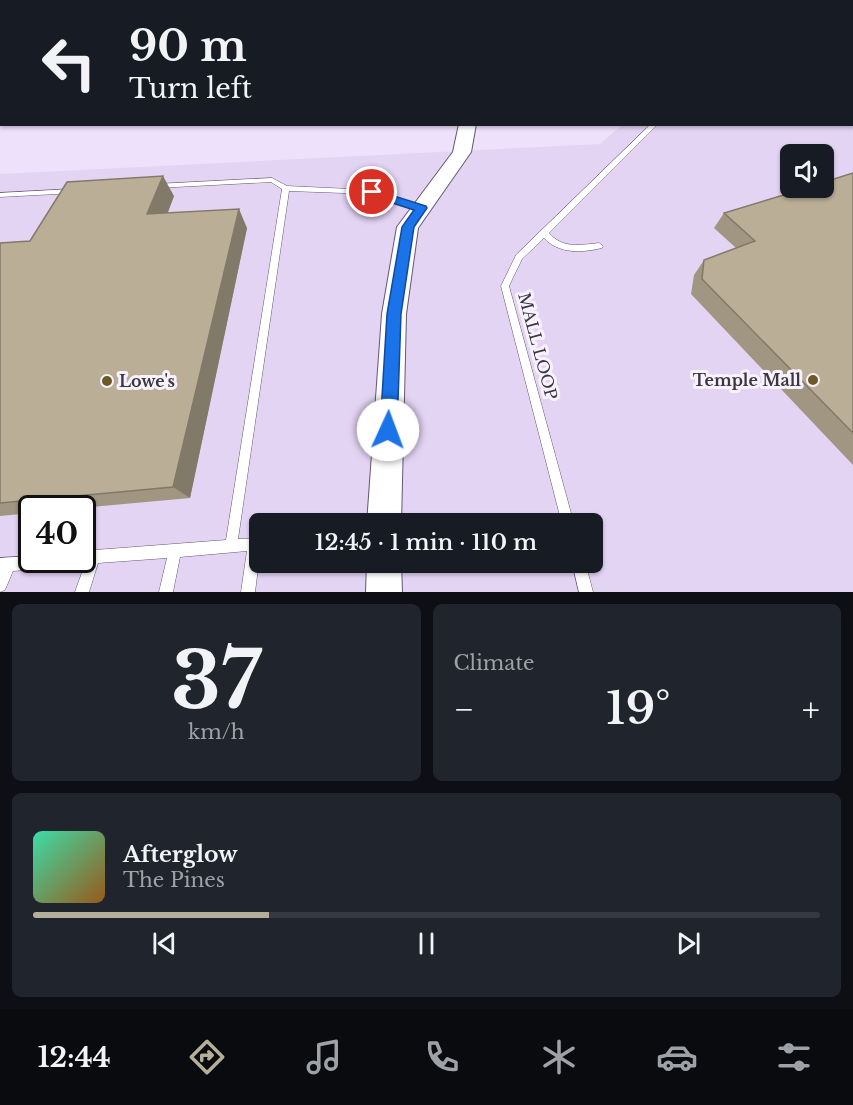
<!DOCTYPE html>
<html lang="en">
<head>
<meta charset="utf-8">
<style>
	:root { --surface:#171b24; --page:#20242c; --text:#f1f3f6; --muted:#9ea1a6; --line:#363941; --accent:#b5ae99 }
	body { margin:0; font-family:"Libre Baskerville",serif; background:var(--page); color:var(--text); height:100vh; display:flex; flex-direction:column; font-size:22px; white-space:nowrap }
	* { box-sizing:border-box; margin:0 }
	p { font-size:20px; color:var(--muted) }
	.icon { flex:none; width:33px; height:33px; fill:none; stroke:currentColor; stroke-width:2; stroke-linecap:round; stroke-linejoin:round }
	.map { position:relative; height:592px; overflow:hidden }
	.side { display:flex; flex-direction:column; gap:12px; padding:12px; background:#0d0f14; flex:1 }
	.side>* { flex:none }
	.top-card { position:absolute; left:0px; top:0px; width:854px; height:126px; box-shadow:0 2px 4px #0004; background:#171b24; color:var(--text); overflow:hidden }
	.buttons { position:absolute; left:780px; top:144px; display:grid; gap:12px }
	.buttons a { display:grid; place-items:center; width:54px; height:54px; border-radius:9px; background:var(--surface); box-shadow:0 2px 4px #0004; font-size:30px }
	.speed { position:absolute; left:18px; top:495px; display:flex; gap:12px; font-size:30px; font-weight:700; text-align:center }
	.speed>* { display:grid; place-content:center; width:78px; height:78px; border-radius:50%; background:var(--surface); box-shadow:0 2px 4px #0004; line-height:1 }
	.speed .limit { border:3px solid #111; border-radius:9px; background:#fff; color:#111 }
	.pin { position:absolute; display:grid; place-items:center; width:51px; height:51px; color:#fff; margin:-26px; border:3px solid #fff; border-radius:50%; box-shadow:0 2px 6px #0007 }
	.me { position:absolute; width:66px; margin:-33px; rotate:2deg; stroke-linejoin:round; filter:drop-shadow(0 0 4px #0008) }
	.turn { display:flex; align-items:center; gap:21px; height:126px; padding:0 30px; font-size:27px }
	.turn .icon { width:78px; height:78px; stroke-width:2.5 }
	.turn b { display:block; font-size:42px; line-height:51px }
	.big { font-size:45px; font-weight:600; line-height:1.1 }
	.side .tile { flex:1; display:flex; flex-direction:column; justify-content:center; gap:9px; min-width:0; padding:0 21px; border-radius:9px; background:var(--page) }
	.side .dial { align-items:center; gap:0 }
	.dial b { font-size:78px; line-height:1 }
	.song { display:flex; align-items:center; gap:18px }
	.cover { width:72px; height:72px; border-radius:9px; background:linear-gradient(135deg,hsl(160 70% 55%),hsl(30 70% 35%)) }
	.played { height:6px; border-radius:3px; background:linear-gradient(90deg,var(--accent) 30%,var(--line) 30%) }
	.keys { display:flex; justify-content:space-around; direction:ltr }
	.heat { display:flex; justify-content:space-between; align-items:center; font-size:33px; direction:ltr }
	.side .tiles { flex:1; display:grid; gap:12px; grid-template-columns:1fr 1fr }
	.tile:last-child { grid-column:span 2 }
	.trip { position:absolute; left:249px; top:513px; width:354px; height:60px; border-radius:9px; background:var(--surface); box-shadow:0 2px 4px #0004; font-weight:600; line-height:60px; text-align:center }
	.tab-bar { display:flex; height:96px; justify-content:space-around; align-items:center; background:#090b0e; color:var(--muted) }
	.tab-bar .icon { width:42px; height:42px }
	.tab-bar .active { color:var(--accent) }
	.tab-bar b { font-size:27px; color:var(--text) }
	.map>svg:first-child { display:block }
	.built { fill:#e3d4f4; fill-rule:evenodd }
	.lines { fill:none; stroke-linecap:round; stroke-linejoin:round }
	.service-casing { stroke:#63596f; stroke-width:1 }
	.minor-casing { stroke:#63596f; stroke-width:1 }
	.tertiary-casing { stroke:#63596f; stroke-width:2 }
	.service { fill:#fff; fill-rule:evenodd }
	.minor { fill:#fff; fill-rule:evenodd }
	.tertiary { fill:#fff; fill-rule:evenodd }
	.wall { fill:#a09681 }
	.shaded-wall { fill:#827a69 }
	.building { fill:#baaf96; stroke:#827a69; stroke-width:1.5 }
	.route { fill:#1a73e8; stroke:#114b97; stroke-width:1.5 }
	.poi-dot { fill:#6c5927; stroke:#f7f2fd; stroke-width:2 }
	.labels { text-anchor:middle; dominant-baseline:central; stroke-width:6; stroke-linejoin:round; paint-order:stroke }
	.street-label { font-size:16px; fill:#3b3741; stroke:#f7f2fd }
	.poi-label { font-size:16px; font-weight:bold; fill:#3b3741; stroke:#f7f2fd; text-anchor:end }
</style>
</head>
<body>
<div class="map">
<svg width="853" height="592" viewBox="0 0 853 592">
	<rect width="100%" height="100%" fill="#ede1fc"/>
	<!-- built -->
	<path class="built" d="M574,0h279v592h-853v-418l600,-30 22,-19 230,-1v-122zM790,154h34v34h-34zM32,508h50v52h-50zM260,524h332v38h-332z"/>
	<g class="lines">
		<defs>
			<g id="service">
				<path d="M652,0l15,2h-12z"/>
				<rect x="711" y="0" width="4" height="2"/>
				<rect x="852" y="29" width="1" height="2"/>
				<path d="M651,124h7l-109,109c14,16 31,12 50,10l4,3 -1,2c-21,5 -43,6 -58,-10l-22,21 -13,27 65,238h-12l-61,-238 15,-31z"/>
				<path d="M272,178l15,8 85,4 52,16 1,2 -4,3 -50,-17 -82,-3 -51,348 22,-1v14l-5,40h-14l6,-41 -67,6 -7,35h-14l8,-34 -69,5 -9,29h-14l10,-28 -8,-1 -1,-3h6v-9l144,-11 56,-351 -11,-7 -114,6 -4,-2 4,-2z"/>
				<path d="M72,189l4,2 -1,2 -75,4v-4z"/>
				<path d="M32,556v4h42l-2,5 -5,2 -54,4 -8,19 -5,2v-34z"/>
				<path d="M572,562h13l8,30h-14z"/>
			</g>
			<g id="minor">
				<path d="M33,0h10l-11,2z"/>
				<path d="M156,0h10l-11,2z"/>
				<path d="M277,0h10l-11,2z"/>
				<path d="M0,30h2l-2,8z"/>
				<path d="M0,115h2l-2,9z"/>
			</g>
			<g id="tertiary">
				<rect x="452" y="0" width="12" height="2"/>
				<path d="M459,124h17l-5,28 -53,76 -12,86 -5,210h-34l15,-210 15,-87 56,-75z"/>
				<path d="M367,562h34l1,30h-36z"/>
			</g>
		</defs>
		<!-- service casing -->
		<use href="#service" class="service-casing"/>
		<!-- minor casing -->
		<use href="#minor" class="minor-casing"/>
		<!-- tertiary casing -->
		<use href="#tertiary" class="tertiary-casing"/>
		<!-- service -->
		<use href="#service" class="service"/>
		<!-- minor -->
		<use href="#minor" class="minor"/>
		<!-- tertiary -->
		<use href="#tertiary" class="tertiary"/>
	</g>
	<!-- wall -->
	<g class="wall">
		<path d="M852,75h1v31l-1,-1z"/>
		<path d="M853,173v292l-162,-171 3,-19 10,-15 32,-12 -22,-20 10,-15z"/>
		<path d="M174,196l-7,17 80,15 -57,270 -110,10h-48v5l-32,3v-273l30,-2z"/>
	</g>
	<!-- shaded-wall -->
	<g class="shaded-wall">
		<path d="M163,176l11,20 -14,38 -13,-20z"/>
		<path d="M239,209l8,19 -57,270 -17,-11z"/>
	</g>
	<!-- building -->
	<g class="building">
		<path d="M853,173v260l-151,-154 2,-19 51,-19 -31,-28 83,-25h17v-6z"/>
		<path d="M163,176l-16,38 92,-5 -66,278 -173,16v-260l30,-2 37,-59z"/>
	</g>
	<!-- route -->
	<path class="route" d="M372,189l54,17 1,2 -13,19 -13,87 -4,116 -3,6 -6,2 -5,-2 -3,-6 7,-116 15,-87 12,-17 -46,-15 -2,-3z"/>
	<!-- markers -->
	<g class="poi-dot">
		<circle cx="813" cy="380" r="6"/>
		<circle cx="107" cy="381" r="6"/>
	</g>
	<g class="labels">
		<!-- street labels -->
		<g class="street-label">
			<text transform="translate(538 346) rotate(75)">MALL LOOP</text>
		</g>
		<!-- poi labels -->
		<g class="poi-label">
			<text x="801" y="380">Temple Mall</text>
			<text x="119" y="381" text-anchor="start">Lowe's</text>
		</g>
	</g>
</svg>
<div class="buttons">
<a><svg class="icon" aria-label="sound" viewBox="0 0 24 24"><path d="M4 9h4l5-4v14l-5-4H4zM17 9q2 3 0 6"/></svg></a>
</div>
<div class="speed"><div class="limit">40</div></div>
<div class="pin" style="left:372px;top:192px;background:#d93025"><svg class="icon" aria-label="arrive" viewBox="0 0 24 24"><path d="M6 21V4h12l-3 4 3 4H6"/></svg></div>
<svg class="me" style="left:388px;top:430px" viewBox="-20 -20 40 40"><circle r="19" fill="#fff"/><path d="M0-13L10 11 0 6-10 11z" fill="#1a73e8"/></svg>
<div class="trip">12:45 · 1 min · 110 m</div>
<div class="top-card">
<div class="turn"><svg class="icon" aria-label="left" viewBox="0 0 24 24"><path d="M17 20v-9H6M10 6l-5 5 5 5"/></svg><div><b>90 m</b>Turn left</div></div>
</div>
</div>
<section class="side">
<div class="tiles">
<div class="tile dial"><b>37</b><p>km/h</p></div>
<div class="tile"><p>Climate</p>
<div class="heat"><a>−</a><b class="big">19°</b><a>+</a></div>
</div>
<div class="tile">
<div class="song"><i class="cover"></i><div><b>Afterglow</b><p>The Pines</p></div></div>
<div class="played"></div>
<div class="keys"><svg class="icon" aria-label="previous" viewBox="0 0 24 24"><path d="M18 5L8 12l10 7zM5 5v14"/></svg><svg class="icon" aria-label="pause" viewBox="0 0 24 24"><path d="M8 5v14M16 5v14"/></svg><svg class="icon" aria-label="next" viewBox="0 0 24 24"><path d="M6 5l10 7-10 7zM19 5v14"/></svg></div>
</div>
</div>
</section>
<nav class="tab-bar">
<b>12:44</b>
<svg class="icon active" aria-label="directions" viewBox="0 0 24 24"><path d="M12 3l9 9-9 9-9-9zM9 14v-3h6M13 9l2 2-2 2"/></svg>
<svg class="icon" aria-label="music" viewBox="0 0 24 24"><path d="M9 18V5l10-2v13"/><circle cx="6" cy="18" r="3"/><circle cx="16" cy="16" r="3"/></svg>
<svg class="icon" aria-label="phone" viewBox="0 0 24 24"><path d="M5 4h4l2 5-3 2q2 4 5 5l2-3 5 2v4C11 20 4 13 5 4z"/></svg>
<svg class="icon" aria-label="climate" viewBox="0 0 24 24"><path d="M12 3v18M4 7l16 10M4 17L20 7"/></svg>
<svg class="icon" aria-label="car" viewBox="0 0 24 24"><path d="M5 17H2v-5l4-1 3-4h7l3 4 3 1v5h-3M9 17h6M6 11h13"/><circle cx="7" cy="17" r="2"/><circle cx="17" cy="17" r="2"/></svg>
<svg class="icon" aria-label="filters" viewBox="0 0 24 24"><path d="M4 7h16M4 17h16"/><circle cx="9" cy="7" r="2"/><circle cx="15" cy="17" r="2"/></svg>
</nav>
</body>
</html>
